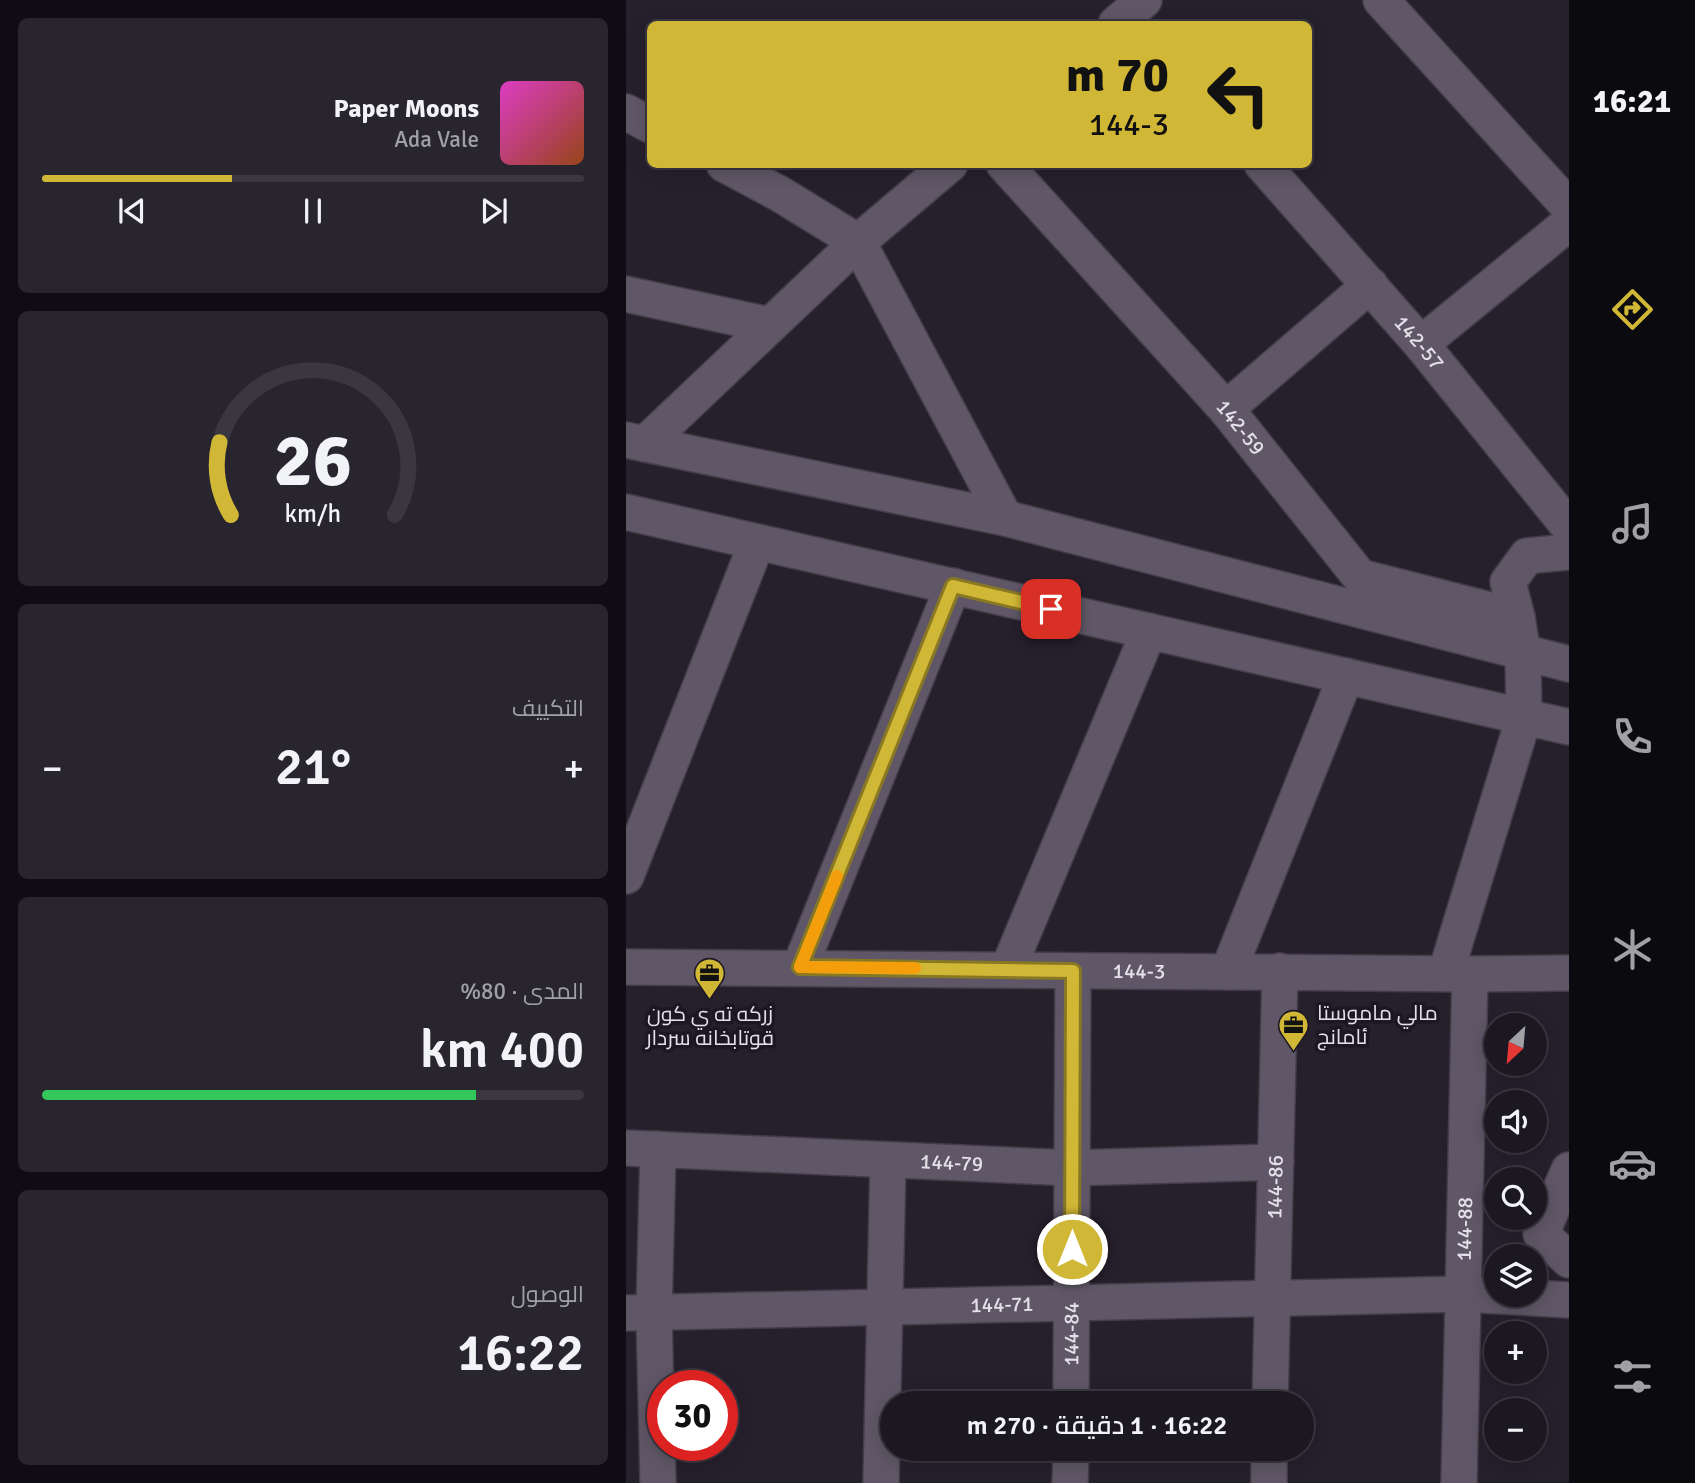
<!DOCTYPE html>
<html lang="ar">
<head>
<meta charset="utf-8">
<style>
	:root { --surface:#1c1822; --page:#29252f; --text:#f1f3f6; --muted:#a0a0a5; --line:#3a3740; --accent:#d1b736 }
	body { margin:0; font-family:Signika,Cairo,sans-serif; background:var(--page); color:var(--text); direction:rtl; height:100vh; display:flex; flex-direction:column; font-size:26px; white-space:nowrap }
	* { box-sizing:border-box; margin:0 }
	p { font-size:23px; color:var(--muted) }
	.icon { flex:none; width:38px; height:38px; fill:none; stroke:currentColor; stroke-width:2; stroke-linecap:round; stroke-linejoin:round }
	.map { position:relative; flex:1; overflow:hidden; direction:ltr }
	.drawer { display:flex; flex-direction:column; gap:18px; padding:18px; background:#0f0d13; width:626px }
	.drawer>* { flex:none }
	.hud { position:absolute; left:21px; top:21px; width:665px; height:147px; border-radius:10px; box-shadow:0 4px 18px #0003,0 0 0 2px var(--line); direction:rtl; background:#d1b736; color:#111; overflow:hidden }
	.needle { width:46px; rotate:206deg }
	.buttons { position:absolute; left:858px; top:1013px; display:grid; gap:14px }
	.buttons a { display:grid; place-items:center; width:63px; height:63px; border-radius:50%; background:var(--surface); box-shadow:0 4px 18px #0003,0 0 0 2px var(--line); font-size:35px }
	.speed { position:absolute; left:21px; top:1370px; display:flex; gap:14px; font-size:35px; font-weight:700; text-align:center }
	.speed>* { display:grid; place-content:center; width:91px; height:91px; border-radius:50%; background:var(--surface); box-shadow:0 4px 18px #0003,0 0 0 2px var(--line); line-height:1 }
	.speed .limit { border:10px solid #d22; background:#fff; color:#111 }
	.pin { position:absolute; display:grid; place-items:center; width:60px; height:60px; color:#fff; margin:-30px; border-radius:14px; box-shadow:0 4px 10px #0006 }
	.me { position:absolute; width:77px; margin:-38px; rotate:0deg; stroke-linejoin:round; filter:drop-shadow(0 0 5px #0008) }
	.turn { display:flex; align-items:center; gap:24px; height:147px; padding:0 28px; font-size:32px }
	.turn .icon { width:91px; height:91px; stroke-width:2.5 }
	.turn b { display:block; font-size:49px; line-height:60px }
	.big { font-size:52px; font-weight:600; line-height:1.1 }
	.drawer .tile { flex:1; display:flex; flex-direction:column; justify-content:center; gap:10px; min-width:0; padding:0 24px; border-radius:10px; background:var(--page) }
	.drawer .dial { align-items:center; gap:0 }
	.dial svg { height:182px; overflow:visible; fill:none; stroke:var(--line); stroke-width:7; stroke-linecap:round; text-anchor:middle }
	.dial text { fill:var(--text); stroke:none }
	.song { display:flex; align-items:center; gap:21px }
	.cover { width:84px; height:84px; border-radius:10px; background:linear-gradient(135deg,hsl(310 70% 55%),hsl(20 70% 35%)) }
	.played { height:7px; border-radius:4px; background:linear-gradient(90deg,var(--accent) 35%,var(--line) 35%) }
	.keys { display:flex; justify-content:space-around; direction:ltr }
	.heat { display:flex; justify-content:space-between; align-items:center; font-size:38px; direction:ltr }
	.charge { height:10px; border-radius:5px; background:linear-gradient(90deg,#34c759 80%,var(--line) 0) }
	.trip { position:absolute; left:254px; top:1391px; width:434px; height:70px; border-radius:35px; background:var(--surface); box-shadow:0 4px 18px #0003,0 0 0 2px var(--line); font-weight:600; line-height:70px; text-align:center; direction:rtl }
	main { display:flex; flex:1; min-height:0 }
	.menu { display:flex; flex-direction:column; width:126px; justify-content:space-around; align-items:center; background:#0b0a0e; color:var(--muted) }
	.menu .icon { width:49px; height:49px }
	.menu .current { color:var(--accent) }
	.menu b { font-size:32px; color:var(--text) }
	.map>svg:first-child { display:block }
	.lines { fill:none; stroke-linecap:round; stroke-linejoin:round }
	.minor-casing { stroke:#423d48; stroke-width:38 }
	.minor { stroke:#5f5767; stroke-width:35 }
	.route-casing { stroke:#887723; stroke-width:18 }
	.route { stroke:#d1b736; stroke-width:12 }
	.slow { stroke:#f59e0b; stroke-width:12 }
	.labels { text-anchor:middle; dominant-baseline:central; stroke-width:7; stroke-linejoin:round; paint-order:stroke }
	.street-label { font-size:21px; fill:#e4e0e9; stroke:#1d1623 }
	.poi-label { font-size:21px; fill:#e4e0e9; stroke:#1d1623; text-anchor:start }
</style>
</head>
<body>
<main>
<nav class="menu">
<b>16:21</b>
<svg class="icon current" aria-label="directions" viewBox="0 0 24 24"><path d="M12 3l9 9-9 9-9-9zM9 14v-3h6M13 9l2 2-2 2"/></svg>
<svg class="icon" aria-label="music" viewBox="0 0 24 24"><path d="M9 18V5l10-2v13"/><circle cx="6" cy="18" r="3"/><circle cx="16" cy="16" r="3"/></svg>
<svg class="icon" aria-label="phone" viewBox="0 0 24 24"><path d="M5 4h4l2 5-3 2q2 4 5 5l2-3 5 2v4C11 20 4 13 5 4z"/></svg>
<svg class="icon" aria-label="climate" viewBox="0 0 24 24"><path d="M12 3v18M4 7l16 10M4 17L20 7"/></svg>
<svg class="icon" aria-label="car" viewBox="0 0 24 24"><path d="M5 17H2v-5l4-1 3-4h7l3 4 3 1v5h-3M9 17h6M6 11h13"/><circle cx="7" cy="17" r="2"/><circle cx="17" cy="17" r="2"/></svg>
<svg class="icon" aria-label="filters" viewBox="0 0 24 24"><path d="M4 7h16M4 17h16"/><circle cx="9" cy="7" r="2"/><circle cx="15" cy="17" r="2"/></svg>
</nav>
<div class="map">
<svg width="943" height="1483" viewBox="0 0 943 1483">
	<rect width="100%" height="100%" fill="#26202d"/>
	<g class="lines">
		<defs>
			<g id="minor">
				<path d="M755,0l188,207"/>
				<path d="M490,24l28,-24"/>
				<path d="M0,112l24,13"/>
				<path d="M98,164l56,30 78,48 147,276"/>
				<path id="s1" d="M378,164l222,245 134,168 157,40"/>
				<path id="s2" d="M636,164l159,180 148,183"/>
				<path d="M0,294l143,31"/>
				<path d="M795,344l148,-121"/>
				<path d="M600,409l144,-124"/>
				<path d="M0,440l379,78 564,146"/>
				<path d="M19,444l213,-202 92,-78"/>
				<path d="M0,512l943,215"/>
				<path d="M0,876l131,-334"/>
				<path id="s3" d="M0,967l844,7 99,-1"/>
				<path d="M174,967l153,-381"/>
				<path d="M382,969l141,-338"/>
				<path d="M602,972l118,-296"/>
				<path d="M820,972l78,-255 -1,-63 -6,-37 -9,-35 19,-26 42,-4"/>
				<path id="s4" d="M0,1148l446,20 204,-6"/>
				<path d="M943,1170l-28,64 28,26"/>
				<path id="s5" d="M0,1313l837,-19 106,6"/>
				<path id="s6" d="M445,1404l2,-433"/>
				<path id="s7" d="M644,1404l10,-433"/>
				<path d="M32,1483l-4,-170 4,-164"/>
				<path d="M255,1483l7,-322"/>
				<path d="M444,1483l1,-34"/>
				<path d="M643,1483v-34"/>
				<path id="s8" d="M833,1483l11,-509"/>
			</g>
		</defs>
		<!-- minor casing -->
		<use href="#minor" class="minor-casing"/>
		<!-- minor -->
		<use href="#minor" class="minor"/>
	</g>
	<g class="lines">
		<defs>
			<path id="route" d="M425,609l-98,-23 -153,381 273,4 -1,278"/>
		</defs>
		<!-- route casing -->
		<use href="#route" class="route-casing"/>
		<!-- route -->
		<use href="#route" class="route"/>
		<!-- slow -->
		<path class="slow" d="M211,876l-37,91 115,1"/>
	</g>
	<!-- icons -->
	<defs>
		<symbol id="office-pin" viewBox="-11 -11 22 30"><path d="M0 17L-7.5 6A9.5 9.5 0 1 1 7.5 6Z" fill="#d1b736" stroke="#1d1623"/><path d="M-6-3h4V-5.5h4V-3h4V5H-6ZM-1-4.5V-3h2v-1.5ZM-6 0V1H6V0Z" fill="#111"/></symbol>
	</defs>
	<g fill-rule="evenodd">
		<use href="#office-pin" x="66" y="956" width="35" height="47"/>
		<use href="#office-pin" x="650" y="1008" width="35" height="47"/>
	</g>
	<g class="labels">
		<!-- street labels -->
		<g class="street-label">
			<text stroke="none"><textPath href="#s2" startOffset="238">142-57</textPath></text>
			<text stroke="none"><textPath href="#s1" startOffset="354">142-59</textPath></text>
			<text stroke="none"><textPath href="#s3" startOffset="513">144-3</textPath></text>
			<text stroke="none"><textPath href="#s4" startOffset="326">144-79</textPath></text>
			<text stroke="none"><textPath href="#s7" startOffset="217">144-86</textPath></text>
			<text stroke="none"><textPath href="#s8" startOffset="254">144-88</textPath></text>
			<text stroke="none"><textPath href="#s5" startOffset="376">144-71</textPath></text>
			<text stroke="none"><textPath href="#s6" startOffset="70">144-84</textPath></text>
		</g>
		<!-- poi labels -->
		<g class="poi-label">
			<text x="691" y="1013">مالي ماموستا<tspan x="691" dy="24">ئامانج</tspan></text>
			<text x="84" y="1014" text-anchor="middle">زركه ته ي كون<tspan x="84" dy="24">قوتابخانه سردار</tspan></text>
		</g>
	</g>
</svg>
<div class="buttons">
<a><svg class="needle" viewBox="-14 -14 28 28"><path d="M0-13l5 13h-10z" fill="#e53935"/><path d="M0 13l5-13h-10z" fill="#a0a0a5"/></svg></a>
<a><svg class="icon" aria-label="sound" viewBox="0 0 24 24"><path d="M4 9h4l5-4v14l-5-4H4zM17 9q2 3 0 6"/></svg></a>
<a><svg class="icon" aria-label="search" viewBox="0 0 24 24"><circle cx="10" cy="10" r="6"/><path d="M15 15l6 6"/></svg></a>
<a><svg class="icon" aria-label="layers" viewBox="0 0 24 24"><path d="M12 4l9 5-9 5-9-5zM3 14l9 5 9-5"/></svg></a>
<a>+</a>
<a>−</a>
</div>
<div class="speed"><div class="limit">30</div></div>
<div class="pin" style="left:425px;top:609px;background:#d93025"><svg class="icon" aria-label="arrive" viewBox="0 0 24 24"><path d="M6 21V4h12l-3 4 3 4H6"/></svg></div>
<svg class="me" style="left:446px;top:1249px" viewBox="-20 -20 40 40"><circle r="17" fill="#d1b736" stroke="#fff" stroke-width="3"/><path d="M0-11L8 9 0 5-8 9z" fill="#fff"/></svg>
<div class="trip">16:22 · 1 دقيقة · 270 m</div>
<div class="hud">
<div class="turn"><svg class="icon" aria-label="left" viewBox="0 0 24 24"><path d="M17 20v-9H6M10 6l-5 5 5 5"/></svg><div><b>70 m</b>144-3</div></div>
</div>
</div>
<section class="drawer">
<div class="tile">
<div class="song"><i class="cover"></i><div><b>Paper Moons</b><p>Ada Vale</p></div></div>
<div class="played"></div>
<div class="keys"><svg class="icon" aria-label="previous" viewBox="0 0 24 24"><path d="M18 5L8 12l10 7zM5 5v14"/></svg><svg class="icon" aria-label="pause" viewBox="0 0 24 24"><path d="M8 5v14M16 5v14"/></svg><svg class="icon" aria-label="next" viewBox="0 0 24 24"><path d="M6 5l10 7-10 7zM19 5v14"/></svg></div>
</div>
<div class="tile dial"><svg viewBox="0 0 100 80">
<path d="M14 69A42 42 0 1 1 86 69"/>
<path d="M14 69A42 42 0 0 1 9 37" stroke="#d1b736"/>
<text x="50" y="56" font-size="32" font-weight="700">26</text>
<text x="50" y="72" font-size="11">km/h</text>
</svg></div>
<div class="tile"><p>التكييف</p>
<div class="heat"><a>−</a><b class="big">21°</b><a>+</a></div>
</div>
<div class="tile"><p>المدى · 80%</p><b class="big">400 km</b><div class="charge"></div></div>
<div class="tile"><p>الوصول</p><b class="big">16:22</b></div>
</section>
</main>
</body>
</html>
